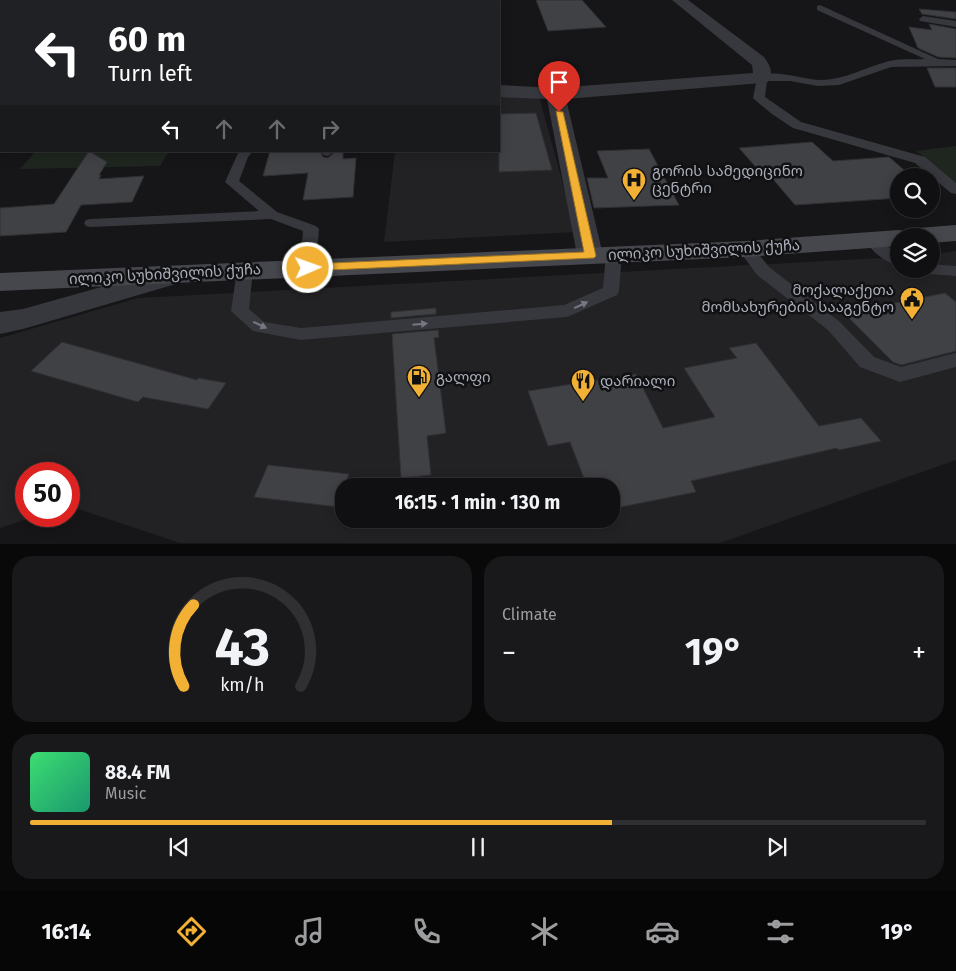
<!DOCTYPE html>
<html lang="en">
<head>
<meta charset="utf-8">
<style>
	:root { --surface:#101012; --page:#19191b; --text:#f1f3f6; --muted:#9c9d9f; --line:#303032; --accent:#f2b134 }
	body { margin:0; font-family:"Fira Sans","Noto Sans Georgian",sans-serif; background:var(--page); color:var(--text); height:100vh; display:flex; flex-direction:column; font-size:19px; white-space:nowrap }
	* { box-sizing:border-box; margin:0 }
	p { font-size:16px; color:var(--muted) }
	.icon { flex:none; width:28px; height:28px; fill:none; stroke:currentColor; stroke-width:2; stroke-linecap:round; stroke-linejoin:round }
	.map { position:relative; height:544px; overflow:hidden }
	.sheet { display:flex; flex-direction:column; gap:12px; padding:12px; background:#09090a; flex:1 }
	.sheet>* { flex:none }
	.top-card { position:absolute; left:0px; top:0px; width:500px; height:152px; box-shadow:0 2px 12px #0003,0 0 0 1px var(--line); background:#202124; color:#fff; overflow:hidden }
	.controls { position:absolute; left:890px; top:168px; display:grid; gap:10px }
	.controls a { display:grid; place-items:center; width:50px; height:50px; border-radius:50%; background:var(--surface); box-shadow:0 2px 12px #0003,0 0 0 1px var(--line); font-size:25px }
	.speed { position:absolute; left:15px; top:462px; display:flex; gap:10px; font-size:25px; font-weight:700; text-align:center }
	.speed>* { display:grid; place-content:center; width:65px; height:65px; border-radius:50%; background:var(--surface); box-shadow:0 2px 12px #0003,0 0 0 1px var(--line); line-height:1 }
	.speed .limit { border:8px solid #d22; background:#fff; color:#111 }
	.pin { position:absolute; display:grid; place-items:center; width:42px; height:42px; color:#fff; margin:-51px -21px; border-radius:50% 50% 50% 0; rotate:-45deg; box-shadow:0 0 5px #0007 }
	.pin .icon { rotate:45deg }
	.me { position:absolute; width:55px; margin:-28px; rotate:88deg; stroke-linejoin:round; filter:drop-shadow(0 0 4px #0008) }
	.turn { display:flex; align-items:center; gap:18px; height:105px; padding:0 25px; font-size:22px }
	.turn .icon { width:65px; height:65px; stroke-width:2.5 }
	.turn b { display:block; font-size:35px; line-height:42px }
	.lanes { display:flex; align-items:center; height:48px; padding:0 25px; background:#0003; justify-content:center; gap:25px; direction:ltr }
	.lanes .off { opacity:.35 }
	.big { font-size:38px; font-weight:700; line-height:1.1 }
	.sheet .card { flex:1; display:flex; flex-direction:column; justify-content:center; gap:8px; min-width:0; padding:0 18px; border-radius:20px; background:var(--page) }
	.sheet .dial { align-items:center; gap:0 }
	.dial svg { height:130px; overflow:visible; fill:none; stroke:var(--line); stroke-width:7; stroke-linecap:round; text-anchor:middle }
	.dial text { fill:var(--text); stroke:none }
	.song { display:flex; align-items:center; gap:15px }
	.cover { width:60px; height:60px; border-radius:8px; background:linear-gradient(135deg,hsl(140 70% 55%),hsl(160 70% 35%)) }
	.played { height:5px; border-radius:2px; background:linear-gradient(90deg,var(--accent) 65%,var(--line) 65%) }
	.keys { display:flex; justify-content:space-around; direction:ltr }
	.heat { display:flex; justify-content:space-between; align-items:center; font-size:28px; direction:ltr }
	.sheet .tiles { flex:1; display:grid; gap:12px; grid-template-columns:1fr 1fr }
	.card:last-child { grid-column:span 2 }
	.trip { position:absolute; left:335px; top:478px; width:285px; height:50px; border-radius:20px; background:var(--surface); box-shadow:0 2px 12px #0003,0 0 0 1px var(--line); font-weight:700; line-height:50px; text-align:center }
	.menu { display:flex; height:80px; justify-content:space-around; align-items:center; background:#060607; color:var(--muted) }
	.menu .icon { width:35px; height:35px }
	.menu .active { color:var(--accent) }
	.menu b { font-size:22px; color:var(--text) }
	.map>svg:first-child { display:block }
	.built { fill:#222225; fill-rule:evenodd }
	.green { fill:#1e261f }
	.building { fill:#404145; stroke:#303034 }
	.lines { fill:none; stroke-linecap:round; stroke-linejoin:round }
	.service { fill:#37383d; fill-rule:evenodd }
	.minor { fill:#37383d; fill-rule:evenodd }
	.secondary { fill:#45474d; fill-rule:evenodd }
	.oneway { fill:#757881 }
	.route { fill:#f2b134; stroke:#9d7322 }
	.labels { text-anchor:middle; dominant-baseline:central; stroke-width:5; stroke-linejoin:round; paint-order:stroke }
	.poi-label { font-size:15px; fill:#a8adb8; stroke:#111113; text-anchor:start }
	.street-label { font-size:15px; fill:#a8adb8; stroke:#111113 }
</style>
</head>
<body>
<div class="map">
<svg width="956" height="544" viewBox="0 0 956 544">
	<rect width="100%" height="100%" fill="#161618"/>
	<!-- built -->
	<g class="built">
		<path d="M499,94l40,2 37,136 -192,10 11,-91h104z"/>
		<path d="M956,251v209l-236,83h-540l-111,-37v-32h-43v42h11l-37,12v-190l138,-40 761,-41v12h32v-14zM344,486h267v33h-267z"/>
	</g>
	<!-- green -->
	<g class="green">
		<path d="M956,146v37l-40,-32z"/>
		<path d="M36,151h133l-9,15 -140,3z"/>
	</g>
	<!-- building -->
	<g class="building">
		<path d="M536,0h46l24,27 -58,4z"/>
		<path d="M919,9l37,3v7l-34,-5z"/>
		<path d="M929,24l27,5v29l-18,-1 -20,-9 -9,-21 23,3z"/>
		<path d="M927,68h29v19h-21z"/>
		<path d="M536,113l16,57 -53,2v-58z"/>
		<path d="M812,142l21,19 56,-4 22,19h-12v22l-104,7 -28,-33 -6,1 -22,-25z"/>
		<path d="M649,149l30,56 -85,3 -7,-30h21l-11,-27z"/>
		<path d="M89,151l18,11 -8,13h2l-2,4 45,-3 -12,26 -51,3 -15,27 -66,4v-28l54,-4z"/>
		<path d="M270,151h50l3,6 5,1 8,-7h7v8l13,-1 -3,39 -50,3 5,-27 -45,3z"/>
		<path d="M945,293l11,9v49l-55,14 -8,-3 -49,-49z"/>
		<path d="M436,308v6l-45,4v-6z"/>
		<path d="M438,330l1,7 -5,1 12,95 -19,3 4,39 -30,3 -9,-144z"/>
		<path d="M62,342l135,38 1,-2 28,5 -18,26 -65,-12 -5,5 -107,-31z"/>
		<path d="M756,343l63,83 42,-8 20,23 -42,9 -2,-2 -146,33 5,11 -85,17v-23h-24l-17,-44 -22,4 -20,-55 108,-17 27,54 52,-11 -31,-49 53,-10 -8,-10z"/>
		<path d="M268,465l81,9 -11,33 -84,-10z"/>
	</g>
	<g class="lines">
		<!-- service -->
		<g class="service">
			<path d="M820,5l118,54 18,1v6l-65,1 -52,18 -21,1 -28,-5h-23l-2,16 36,25 124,35 31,26v11l-5,-1 -36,-30 -122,-35 -21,-14 -17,-14 -2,-2 4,-20c11,-11 48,2 63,2 24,0 44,-12 66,-18 12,-4 27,-2 39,-3l-108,-49v-4z"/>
			<path d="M923,16l33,5v6l-36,-6 -1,-2z"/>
			<rect x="0" y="48" width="1" height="6"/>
			<path d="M239,151h14l-5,6 -9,24 38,31 39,14 3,3 -3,39 -2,4 -6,1 -6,-1 -2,-4 3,-37 -32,-12 -180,8 -5,-1 -2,-3 2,-3 5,-1 168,-8 -34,-29z"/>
			<path d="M322,151h12v1l-6,4 -5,-1z"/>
			<path d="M872,235c11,3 16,15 27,20v11c-15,-4 -26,-14 -35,-26l3,-3z"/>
			<path d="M746,244l6,2 17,21 71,55 34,35 27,10 55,-14v14l-56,15 -40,-15 -32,-37 -71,-55 -19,-26 2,-3z"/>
			<path d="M614,249l6,2 2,3 -3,37 -2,4 -50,22 -266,23 -48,-9 -22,-20 6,-41 2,-4 6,-1 6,1 2,4 -4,39 15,13 37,6 263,-23 39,-17 3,-34 2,-3z"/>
			<path d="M931,264l25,2v10l-41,-3 -2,-4h18z"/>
		</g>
		<!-- minor -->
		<g class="minor">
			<path d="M672,0h16l76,57c6,8 10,16 4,25l-6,1 -196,16 37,156 -4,6 -9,2 -9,-2 -4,-6 -30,-156 -48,-2v-12l56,3 198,-15 -1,-8z"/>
			<path d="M0,14l1,1v9h-1z"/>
			<path d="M176,266l10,3 4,6 -4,6 -163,48 -23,5v-22l23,-3z"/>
		</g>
		<!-- secondary -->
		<path class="secondary" d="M956,225v16l-25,2v-7h-32v10l-153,11 -746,34v-18l746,-32 153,-11 9,2 10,-4z"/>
	</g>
	<!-- one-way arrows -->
	<defs><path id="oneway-solid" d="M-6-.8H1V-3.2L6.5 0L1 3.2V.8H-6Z" transform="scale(1.25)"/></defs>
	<g class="oneway">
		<use href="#oneway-solid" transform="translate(581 305) rotate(-25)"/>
		<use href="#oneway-solid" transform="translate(420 324) rotate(-5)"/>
		<use href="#oneway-solid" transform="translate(260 325) rotate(25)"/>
	</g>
	<!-- route -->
	<path class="route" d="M556,111l7,1 33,144 -2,2 -286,13 -6,-3 6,-4 276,-12z"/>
	<!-- icons -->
	<defs>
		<symbol id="hospital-pin" viewBox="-11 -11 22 30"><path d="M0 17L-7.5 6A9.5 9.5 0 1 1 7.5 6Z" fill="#f2b134" stroke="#111113"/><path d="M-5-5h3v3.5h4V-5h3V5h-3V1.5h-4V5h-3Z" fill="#111"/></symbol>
		<symbol id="civic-pin" viewBox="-11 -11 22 30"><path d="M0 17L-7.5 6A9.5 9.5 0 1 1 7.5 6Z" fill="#f2b134" stroke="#111113"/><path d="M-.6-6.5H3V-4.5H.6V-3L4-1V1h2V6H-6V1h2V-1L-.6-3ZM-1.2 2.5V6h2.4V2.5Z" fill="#111"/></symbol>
		<symbol id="fuel-pin" viewBox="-11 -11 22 30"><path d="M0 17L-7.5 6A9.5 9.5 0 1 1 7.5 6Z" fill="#f2b134" stroke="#111113"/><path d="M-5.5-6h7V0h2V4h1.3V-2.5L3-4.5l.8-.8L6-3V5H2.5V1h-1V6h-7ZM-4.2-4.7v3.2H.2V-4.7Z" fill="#111"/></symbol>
		<symbol id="restaurant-pin" viewBox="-11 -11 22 30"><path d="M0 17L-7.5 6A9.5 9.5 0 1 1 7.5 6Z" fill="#f2b134" stroke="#111113"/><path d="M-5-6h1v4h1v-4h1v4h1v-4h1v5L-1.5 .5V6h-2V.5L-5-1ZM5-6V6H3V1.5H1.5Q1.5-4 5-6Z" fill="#111"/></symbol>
	</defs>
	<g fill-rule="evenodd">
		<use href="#hospital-pin" x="620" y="166" width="28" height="38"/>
		<use href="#civic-pin" x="898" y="285" width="28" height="38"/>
		<use href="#fuel-pin" x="405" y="363" width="28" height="38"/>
		<use href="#restaurant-pin" x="569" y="367" width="28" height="38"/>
	</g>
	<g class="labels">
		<!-- poi labels -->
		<g class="poi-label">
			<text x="652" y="171">გორის სამედიცინო<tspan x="652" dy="17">ცენტრი</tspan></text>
			<text x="894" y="290" text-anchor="end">მოქალაქეთა<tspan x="894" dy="17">მომსახურების სააგენტო</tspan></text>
			<text x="436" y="377">გალფი</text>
			<text x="600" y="381">დარიალი</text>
		</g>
		<!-- street labels -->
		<g class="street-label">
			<text transform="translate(704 250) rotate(-3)">ილიკო სუხიშვილის ქუჩა</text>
			<text transform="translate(165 274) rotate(-3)">ილიკო სუხიშვილის ქუჩა</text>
		</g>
	</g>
</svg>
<div class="controls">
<a><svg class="icon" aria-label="search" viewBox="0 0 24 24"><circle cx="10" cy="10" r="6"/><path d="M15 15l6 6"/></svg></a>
<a><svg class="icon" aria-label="layers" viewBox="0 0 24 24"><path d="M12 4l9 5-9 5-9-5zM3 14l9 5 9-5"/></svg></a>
</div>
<div class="speed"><div class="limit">50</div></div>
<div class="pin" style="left:559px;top:112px;background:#d93025"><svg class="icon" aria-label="arrive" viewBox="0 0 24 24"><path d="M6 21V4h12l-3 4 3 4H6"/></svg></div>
<svg class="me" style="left:308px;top:268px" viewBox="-20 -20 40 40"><circle r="17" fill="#f2b134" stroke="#fff" stroke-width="3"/><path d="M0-11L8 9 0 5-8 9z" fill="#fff"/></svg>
<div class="trip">16:15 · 1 min · 130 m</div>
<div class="top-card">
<div class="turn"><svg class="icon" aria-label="left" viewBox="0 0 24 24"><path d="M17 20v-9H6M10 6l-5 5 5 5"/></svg><div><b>60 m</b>Turn left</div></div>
<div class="lanes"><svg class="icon" aria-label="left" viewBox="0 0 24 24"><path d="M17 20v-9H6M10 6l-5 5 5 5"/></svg><svg class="icon off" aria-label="ahead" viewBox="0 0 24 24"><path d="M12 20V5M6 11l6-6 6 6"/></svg><svg class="icon off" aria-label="ahead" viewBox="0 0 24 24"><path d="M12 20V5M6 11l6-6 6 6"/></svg><svg class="icon off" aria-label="right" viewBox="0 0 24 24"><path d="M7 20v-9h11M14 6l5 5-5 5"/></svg></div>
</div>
</div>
<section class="sheet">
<div class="tiles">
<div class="card dial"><svg viewBox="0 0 100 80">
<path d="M14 69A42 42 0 1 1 86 69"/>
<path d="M14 69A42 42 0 0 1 20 19" stroke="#f2b134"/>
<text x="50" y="56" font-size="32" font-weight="700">43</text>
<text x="50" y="72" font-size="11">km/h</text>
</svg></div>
<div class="card"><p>Climate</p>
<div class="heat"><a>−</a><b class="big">19°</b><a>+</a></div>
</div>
<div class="card">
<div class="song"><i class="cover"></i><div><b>88.4 FM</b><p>Music</p></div></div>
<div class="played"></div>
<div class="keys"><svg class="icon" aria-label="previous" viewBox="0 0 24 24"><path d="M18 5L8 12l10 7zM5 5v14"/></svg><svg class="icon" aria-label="pause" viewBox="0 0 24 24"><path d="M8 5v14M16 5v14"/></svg><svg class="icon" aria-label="next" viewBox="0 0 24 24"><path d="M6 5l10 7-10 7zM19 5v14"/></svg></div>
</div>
</div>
</section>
<nav class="menu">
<b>16:14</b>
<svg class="icon active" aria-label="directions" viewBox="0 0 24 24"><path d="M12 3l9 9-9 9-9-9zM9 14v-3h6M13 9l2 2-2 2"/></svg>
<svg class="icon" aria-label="music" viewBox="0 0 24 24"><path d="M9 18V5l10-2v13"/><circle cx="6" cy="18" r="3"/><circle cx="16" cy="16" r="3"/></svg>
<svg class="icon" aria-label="phone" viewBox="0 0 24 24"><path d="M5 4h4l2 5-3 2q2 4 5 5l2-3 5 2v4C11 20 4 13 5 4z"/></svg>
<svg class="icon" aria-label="climate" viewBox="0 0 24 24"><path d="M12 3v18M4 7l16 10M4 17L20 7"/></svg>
<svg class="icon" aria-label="car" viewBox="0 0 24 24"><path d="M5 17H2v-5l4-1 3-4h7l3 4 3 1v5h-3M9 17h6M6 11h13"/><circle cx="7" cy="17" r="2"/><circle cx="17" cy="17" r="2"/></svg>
<svg class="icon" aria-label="filters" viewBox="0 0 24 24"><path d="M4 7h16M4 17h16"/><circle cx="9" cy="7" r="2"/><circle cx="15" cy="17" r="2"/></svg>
<b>19°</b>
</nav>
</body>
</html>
